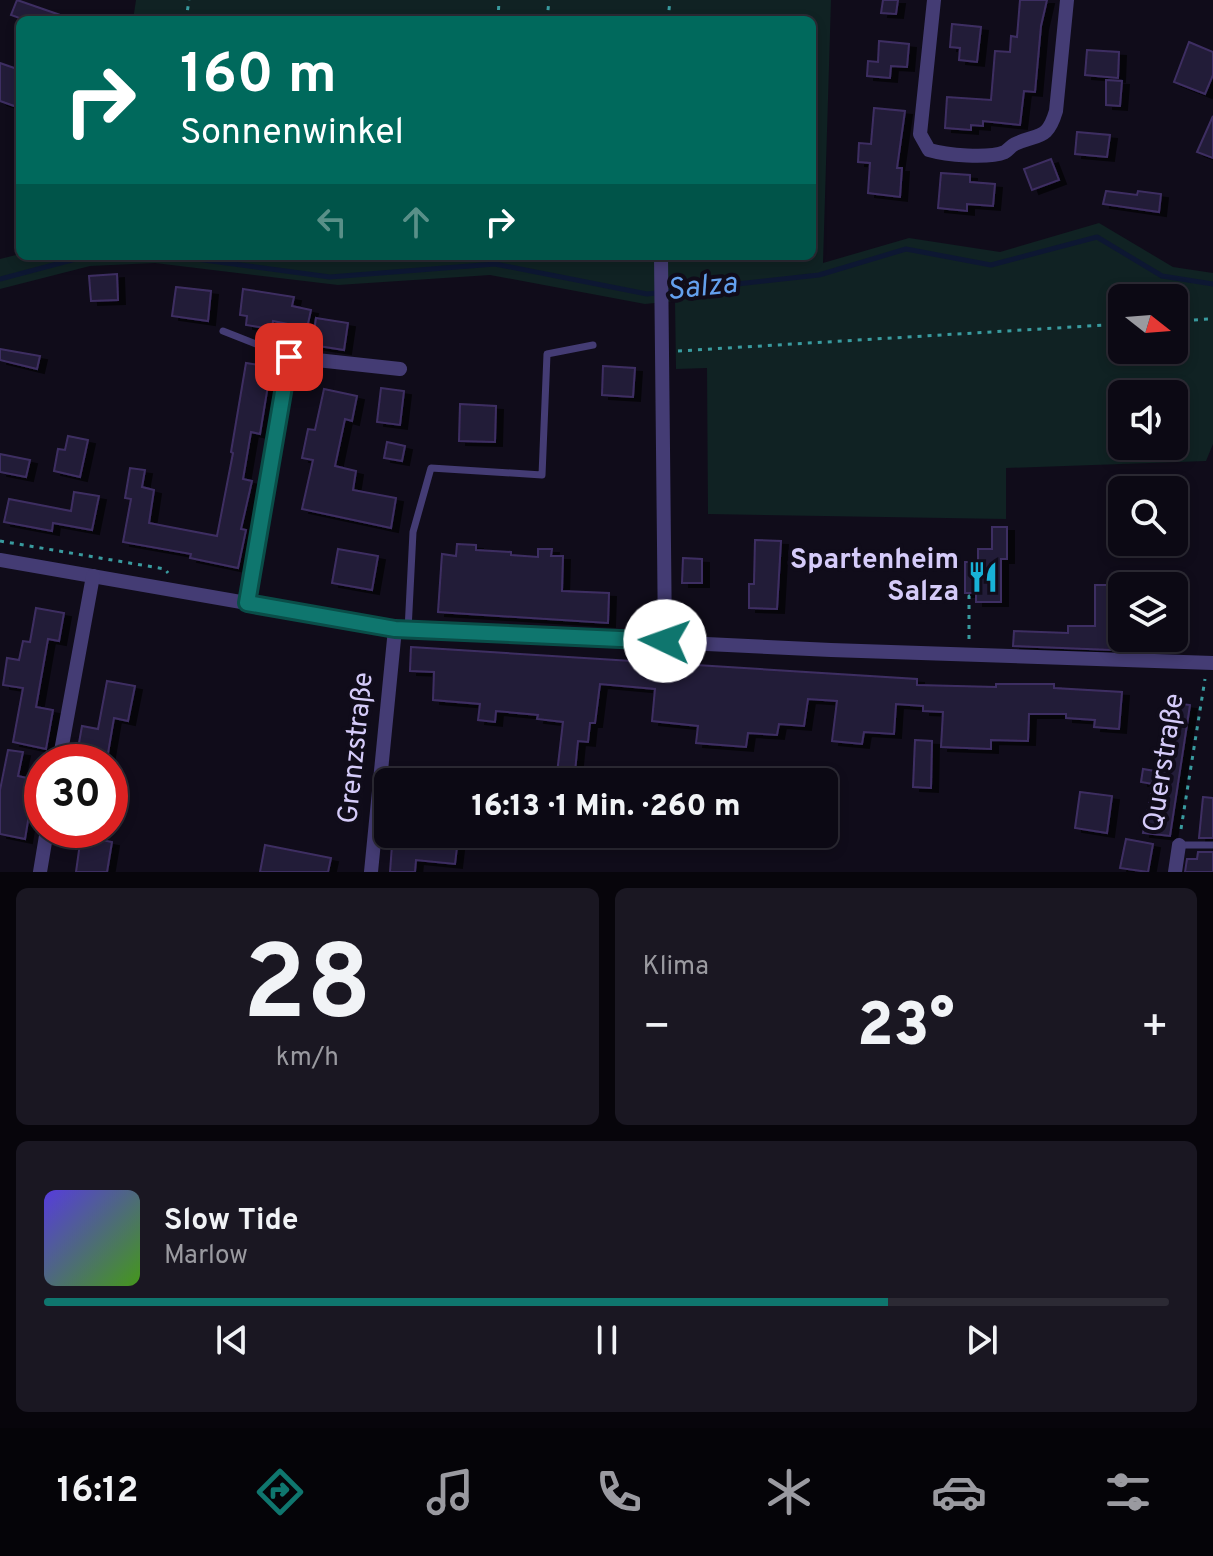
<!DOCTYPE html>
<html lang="de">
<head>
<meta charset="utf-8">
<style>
	:root { --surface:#0c0914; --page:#1a1722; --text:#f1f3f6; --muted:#9a9aa0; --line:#2c2a34; --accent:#0f766e }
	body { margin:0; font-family:Overpass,sans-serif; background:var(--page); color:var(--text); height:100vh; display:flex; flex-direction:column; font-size:30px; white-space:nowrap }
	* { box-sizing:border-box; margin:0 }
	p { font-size:26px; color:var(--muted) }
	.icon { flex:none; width:44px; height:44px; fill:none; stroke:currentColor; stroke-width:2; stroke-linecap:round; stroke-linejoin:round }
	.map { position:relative; height:872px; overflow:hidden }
	.side { display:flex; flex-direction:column; gap:16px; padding:16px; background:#07050b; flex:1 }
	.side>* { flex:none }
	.hud { position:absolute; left:16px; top:16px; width:800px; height:244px; border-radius:12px; box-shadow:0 4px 12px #0003,0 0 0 2px var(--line); background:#00695c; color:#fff; overflow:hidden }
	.needle { width:52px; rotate:107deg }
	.buttons { position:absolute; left:1108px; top:284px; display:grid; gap:16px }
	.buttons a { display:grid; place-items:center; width:80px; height:80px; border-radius:12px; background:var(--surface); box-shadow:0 4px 12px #0003,0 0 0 2px var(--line); font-size:40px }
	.speed { position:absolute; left:24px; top:744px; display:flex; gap:16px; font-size:40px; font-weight:700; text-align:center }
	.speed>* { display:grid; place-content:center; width:104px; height:104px; border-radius:50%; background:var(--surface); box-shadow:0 4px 12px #0003,0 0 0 2px var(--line); line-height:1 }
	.speed .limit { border:12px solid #d22; background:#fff; color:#111 }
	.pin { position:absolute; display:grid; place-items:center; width:68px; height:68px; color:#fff; margin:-34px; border-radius:16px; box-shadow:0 4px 12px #0006 }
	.me { position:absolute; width:88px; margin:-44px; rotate:273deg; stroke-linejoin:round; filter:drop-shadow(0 0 6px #0008) }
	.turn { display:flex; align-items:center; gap:28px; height:168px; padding:0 32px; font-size:36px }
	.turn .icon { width:104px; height:104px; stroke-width:2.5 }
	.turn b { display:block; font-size:56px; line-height:68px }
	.lanes { display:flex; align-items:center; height:76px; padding:0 32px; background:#0003; justify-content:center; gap:40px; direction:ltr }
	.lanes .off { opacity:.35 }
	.big { font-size:60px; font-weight:800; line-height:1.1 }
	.side .card { flex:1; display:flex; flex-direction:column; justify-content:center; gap:12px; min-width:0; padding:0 28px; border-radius:12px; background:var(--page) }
	.side .dial { align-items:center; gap:0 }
	.dial b { font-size:104px; line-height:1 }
	.song { display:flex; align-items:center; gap:24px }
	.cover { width:96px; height:96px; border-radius:12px; background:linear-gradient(135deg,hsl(250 70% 55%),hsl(100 70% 35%)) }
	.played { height:8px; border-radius:4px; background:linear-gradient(90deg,var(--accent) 75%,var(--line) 75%) }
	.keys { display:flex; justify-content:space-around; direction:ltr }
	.heat { display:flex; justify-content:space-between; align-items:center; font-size:44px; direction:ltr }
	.side .tiles { flex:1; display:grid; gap:16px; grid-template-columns:1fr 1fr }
	.card:last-child { grid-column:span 2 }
	.trip { position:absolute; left:374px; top:768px; width:464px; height:80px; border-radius:12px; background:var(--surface); box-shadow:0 4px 12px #0003,0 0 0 2px var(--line); font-weight:800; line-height:80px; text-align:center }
	.dock { display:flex; height:128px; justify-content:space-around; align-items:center; background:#050408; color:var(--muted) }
	.dock .icon { width:56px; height:56px }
	.dock .current { color:var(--accent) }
	.dock b { font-size:36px; color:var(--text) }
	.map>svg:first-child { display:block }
	.green { fill:#102223; fill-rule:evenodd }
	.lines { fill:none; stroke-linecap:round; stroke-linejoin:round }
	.stream { stroke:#0d1732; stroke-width:5 }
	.building { fill:#241b38; stroke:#3e2f62; stroke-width:2; filter:url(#shadow) }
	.path { stroke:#399b9f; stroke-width:3; stroke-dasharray:4 6; stroke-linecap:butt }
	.service { stroke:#443c74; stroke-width:7 }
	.minor { stroke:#443c74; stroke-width:14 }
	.route-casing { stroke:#0a4d48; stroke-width:20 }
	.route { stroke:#0f766e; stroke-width:14 }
	.labels { text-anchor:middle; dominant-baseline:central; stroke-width:8; stroke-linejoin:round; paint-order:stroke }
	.poi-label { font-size:28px; font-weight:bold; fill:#d5cbf9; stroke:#100c1a; text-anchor:end }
	.street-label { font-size:28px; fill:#d5cbf9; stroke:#100c1a }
	.water-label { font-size:30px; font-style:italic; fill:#64a0ee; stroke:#100c1a }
</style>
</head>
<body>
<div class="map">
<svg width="1213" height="872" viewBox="0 0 1213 872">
	<defs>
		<filter id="shadow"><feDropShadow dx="7" dy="4" stdDeviation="0" flood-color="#0009"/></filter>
	</defs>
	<rect width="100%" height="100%" fill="#100c1a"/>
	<!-- green -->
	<path class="green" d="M136,0h695l-8,263 86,-25 91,14 99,-29 74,44 40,6v171l-7,17 -200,7v51l-298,-5 -1,-146 -31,1 -1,-68 -30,3 -155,-29 -152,10 -183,-22 -65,3 -90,23v-30l20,-5v2h792v-236h-679zM1122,298h52v52h-52zM1122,394h52v52h-52z"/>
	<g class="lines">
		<!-- stream -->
		<g class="stream">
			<path d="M174,256l156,21 165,-13 152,30 172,-19 87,-26 85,16 106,-28 65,39 51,8"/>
			<path d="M0,279l87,-23"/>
		</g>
	</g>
	<!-- building -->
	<g class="building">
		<path d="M17,0l52,18v2h-44l-14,-5z"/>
		<path d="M883,0h15l-2,14 -15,-1z"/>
		<path d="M1020,0h27l-6,26 -6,66 -11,-1 -4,34 -37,-4v5l-12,-1v5l-26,-2 2,-31 44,3 4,-49 15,1 1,-16 6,1z"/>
		<path d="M952,24l29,3 -4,35 -18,-2 1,-12 -10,-1z"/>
		<path d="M879,41l30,3 -2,23 -16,-1 -1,12 -23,-2 1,-15 10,1z"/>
		<path d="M1189,42l24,10v23l-8,19 -31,-12z"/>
		<path d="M1087,50l32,2 -1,26 -33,-3z"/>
		<path d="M0,63l20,7v38l-20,-7z"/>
		<path d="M1106,80l16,1 -2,25 -14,-1z"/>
		<path d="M874,108l31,3 -8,57h5l-2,29 -32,-4 2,-30 -12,-1 1,-19 12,1z"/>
		<path d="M1213,116v42l-16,-6z"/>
		<path d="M1077,132l33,3 -3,22 -32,-3z"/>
		<path d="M1051,159l8,21 -27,10 -8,-21z"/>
		<path d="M941,173l29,2v7l25,2 -2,22 -26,-2v7l-29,-3z"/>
		<path d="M1106,191l31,4 1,-4 23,3 -2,18 -56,-8z"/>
		<path d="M117,274l1,26 -27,1 -2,-25z"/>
		<path d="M176,287l35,4 -3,30 -36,-5z"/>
		<path d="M243,289l51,8 -2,9 19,4 -4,18 -34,-7 -1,8 -26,-4 1,-9 -7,-1z"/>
		<path d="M316,318l32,5 -4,27 -32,-5z"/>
		<path d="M0,349l40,7 -3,13 -37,-9z"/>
		<path d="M246,363l25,4 -11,67 -9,-2 -8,47 9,2 -11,48 5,1 -8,38 -48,-10 1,-4 -68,-12 8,-43 -6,-1 5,-30 15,2 -3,17 12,3 -5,33 68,13 16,-83 -2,-1z"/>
		<path d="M603,366l32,2 -2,29 -31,-2z"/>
		<path d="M381,388l23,3 -4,34 -23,-3z"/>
		<path d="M324,389l33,7 -5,25 -7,-2 -10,47 21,5 -3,19 43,8 -5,30 -89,-19 11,-49 -11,-2 6,-29 7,1z"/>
		<path d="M460,404l36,2 -1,36 -36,-1z"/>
		<path d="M68,436l20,4 -8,37 -26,-6 4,-22 7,1z"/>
		<path d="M387,442l18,4 -3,15 -18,-3z"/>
		<path d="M0,454l30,6 -4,17 -26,-5z"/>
		<path d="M74,492l25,4 -7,34 -39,-7 -1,8 -48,-9 5,-23 62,12z"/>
		<path d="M992,527h15v32h-6v43h-25v-9h-11v-31h13v-13h14z"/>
		<path d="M755,540l26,1 -4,68 -28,-1v-24h5z"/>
		<path d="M457,544l19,1v5l35,2v3l27,2v-8h14l-1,7h12l-1,35 47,2 -1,30 -170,-11 4,-58 14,2z"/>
		<path d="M338,549l40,7 -6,34 -40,-7z"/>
		<path d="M683,558l19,1v24h-20z"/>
		<path d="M1095,585h16v65l-98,-4 1,-15 54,2v-7h27z"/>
		<path d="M36,608l28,5 -5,28 -11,-2 -12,68 17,3 -7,39 -33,-7 10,-54 -20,-3 4,-27 12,2 4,-19 7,1z"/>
		<path d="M411,647l506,32v6l79,2v-3h58v4l68,4 -3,37 -25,-2 1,-7 -29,-2v-4h-37l-1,27 -37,-1v9l-50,-2 2,-35 -20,-1v-5l-27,-2 -2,30 -30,-2 -2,12 -30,-3 5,-40 -29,-2 -4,27 -25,-2 -2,11 -29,-2 -2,14 -50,-4 2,-17 -46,-5 3,-32 -55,-5 -5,39h-5l-2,19 -10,-1 -4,41h-18l7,-60 -26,-3 1,-4 -42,-4 -1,11 -17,-2 2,-16 -47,-4 1,-28 -24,-1z"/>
		<path d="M107,681l28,5 -7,35 -14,-3 -7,41 -30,-5 5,-28 16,3z"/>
		<path d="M1167,702l23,3 -20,131 -27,-3 10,-49 -12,-2 2,-13 12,2z"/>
		<path d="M915,740l17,1 -1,47 -18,-1z"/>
		<path d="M8,750l15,2 -5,24 22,5 -6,29 -4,-1 -5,30 -25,-5v-44z"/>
		<path d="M1080,792l32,4 -5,37 -32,-5z"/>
		<path d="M1203,797l10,1v40h-14z"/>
		<path d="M81,836l31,6 -5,30h-31z"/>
		<path d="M1126,839l27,5 -5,28 -28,-4z"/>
		<path d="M265,845l66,13 -3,14h-68z"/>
		<path d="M392,845l47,4 1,-4 17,2 -2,17 -39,-4 -1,12h-25z"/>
		<path d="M1198,852h15v20h-28l2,-13h10z"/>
	</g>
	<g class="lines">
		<!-- path -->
		<g class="path">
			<path d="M186,20l3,-20"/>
			<path d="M498,20l1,-20"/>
			<path d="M547,20l2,-20"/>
			<path d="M668,20l2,-20"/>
			<path d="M1174,321l36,-2"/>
			<path d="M678,351l444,-27"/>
			<path d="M0,541l165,28 3,4"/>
			<path d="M969,639v-43h7"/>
			<path d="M1181,829l24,-150"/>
		</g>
		<!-- service -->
		<g class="service">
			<path d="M223,331l66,26"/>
			<path d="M408,630l5,-98 18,-64 111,7 5,-121 46,-9"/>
			<path d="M1179,845h34"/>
		</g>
		<!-- minor -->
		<g class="minor">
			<path d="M934,0l-14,134 9,16c17,5 59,9 76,2 3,-2 6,-6 10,-8 24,-11 32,-3 41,-33l11,-111"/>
			<path d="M661,256l4,385"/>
			<path d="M0,560l395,69 436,21 382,13"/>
			<path d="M247,603l42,-246 111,12"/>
			<path d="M59,762l34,-186"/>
			<path d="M40,872l7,-42"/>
			<path d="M371,872l24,-243"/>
			<path d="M1175,872l4,-27"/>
		</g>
	</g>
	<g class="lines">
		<defs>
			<path id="route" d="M289,357l-42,246 148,26 270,12"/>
		</defs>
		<!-- route casing -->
		<use href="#route" class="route-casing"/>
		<!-- route -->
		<use href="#route" class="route"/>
	</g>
	<!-- icons -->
	<defs>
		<symbol id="restaurant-bare" viewBox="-9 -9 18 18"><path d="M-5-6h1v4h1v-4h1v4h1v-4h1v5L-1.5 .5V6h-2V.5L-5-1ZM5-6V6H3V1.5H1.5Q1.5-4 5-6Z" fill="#18b2d8" stroke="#100c1a" stroke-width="2.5" paint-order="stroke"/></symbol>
	</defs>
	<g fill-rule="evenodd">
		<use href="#restaurant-bare" x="961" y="555" width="44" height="44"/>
	</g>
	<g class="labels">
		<!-- poi labels -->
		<g class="poi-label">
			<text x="959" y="561">Spartenheim<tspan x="959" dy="32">Salza</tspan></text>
		</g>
		<!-- street labels -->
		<g class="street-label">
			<text transform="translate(357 748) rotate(-84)">Grenzstraße</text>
			<text transform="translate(1165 763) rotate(-81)">Querstraße</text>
		</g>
		<!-- water labels -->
		<g class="water-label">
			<text transform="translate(702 288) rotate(-6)">Salza</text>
		</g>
	</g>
</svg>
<div class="buttons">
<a><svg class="needle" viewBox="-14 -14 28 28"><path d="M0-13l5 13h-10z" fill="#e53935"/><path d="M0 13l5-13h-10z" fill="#9a9aa0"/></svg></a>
<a><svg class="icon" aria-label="sound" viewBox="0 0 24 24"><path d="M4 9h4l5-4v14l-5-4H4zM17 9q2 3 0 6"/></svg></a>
<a><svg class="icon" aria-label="search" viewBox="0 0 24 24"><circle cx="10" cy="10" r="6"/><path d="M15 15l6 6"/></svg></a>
<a><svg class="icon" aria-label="layers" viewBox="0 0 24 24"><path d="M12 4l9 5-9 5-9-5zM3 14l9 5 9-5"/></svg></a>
</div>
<div class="speed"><div class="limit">30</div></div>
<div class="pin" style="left:289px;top:357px;background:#d93025"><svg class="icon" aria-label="arrive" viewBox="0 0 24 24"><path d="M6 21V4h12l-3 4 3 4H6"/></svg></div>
<svg class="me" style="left:665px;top:641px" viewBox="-20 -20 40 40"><circle r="19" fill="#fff"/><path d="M0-13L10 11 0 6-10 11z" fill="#0f766e"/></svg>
<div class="trip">16:13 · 1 Min. · 260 m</div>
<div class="hud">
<div class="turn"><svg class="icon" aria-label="right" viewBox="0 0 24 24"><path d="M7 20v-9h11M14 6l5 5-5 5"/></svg><div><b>160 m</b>Sonnenwinkel</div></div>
<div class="lanes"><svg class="icon off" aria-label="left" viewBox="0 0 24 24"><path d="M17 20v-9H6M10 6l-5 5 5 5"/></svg><svg class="icon off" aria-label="ahead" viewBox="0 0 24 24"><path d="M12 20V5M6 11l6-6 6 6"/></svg><svg class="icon" aria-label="right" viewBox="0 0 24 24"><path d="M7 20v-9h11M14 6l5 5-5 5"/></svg></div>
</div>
</div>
<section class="side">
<div class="tiles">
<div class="card dial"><b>28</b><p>km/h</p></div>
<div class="card"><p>Klima</p>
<div class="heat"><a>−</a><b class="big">23°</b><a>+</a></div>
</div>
<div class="card">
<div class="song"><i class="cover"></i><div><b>Slow Tide</b><p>Marlow</p></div></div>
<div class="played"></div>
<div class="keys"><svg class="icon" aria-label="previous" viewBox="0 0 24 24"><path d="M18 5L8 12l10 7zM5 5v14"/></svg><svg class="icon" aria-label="pause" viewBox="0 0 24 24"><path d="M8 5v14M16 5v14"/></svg><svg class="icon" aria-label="next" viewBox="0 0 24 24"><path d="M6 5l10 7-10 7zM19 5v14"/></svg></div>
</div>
</div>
</section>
<nav class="dock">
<b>16:12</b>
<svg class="icon current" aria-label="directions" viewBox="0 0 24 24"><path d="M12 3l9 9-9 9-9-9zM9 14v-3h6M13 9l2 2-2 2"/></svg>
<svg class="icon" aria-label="music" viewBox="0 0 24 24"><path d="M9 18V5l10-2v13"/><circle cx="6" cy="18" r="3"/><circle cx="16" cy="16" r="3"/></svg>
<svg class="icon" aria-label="phone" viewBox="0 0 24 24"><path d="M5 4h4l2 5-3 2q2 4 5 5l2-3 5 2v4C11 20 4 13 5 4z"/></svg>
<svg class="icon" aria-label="climate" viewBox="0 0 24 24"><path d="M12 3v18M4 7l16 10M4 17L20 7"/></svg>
<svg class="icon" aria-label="car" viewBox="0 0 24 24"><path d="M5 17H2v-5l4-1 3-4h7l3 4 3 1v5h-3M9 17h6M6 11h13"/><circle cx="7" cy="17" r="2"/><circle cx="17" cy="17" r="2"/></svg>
<svg class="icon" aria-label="filters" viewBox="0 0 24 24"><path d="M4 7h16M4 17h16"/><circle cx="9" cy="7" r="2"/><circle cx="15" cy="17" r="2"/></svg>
</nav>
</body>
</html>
